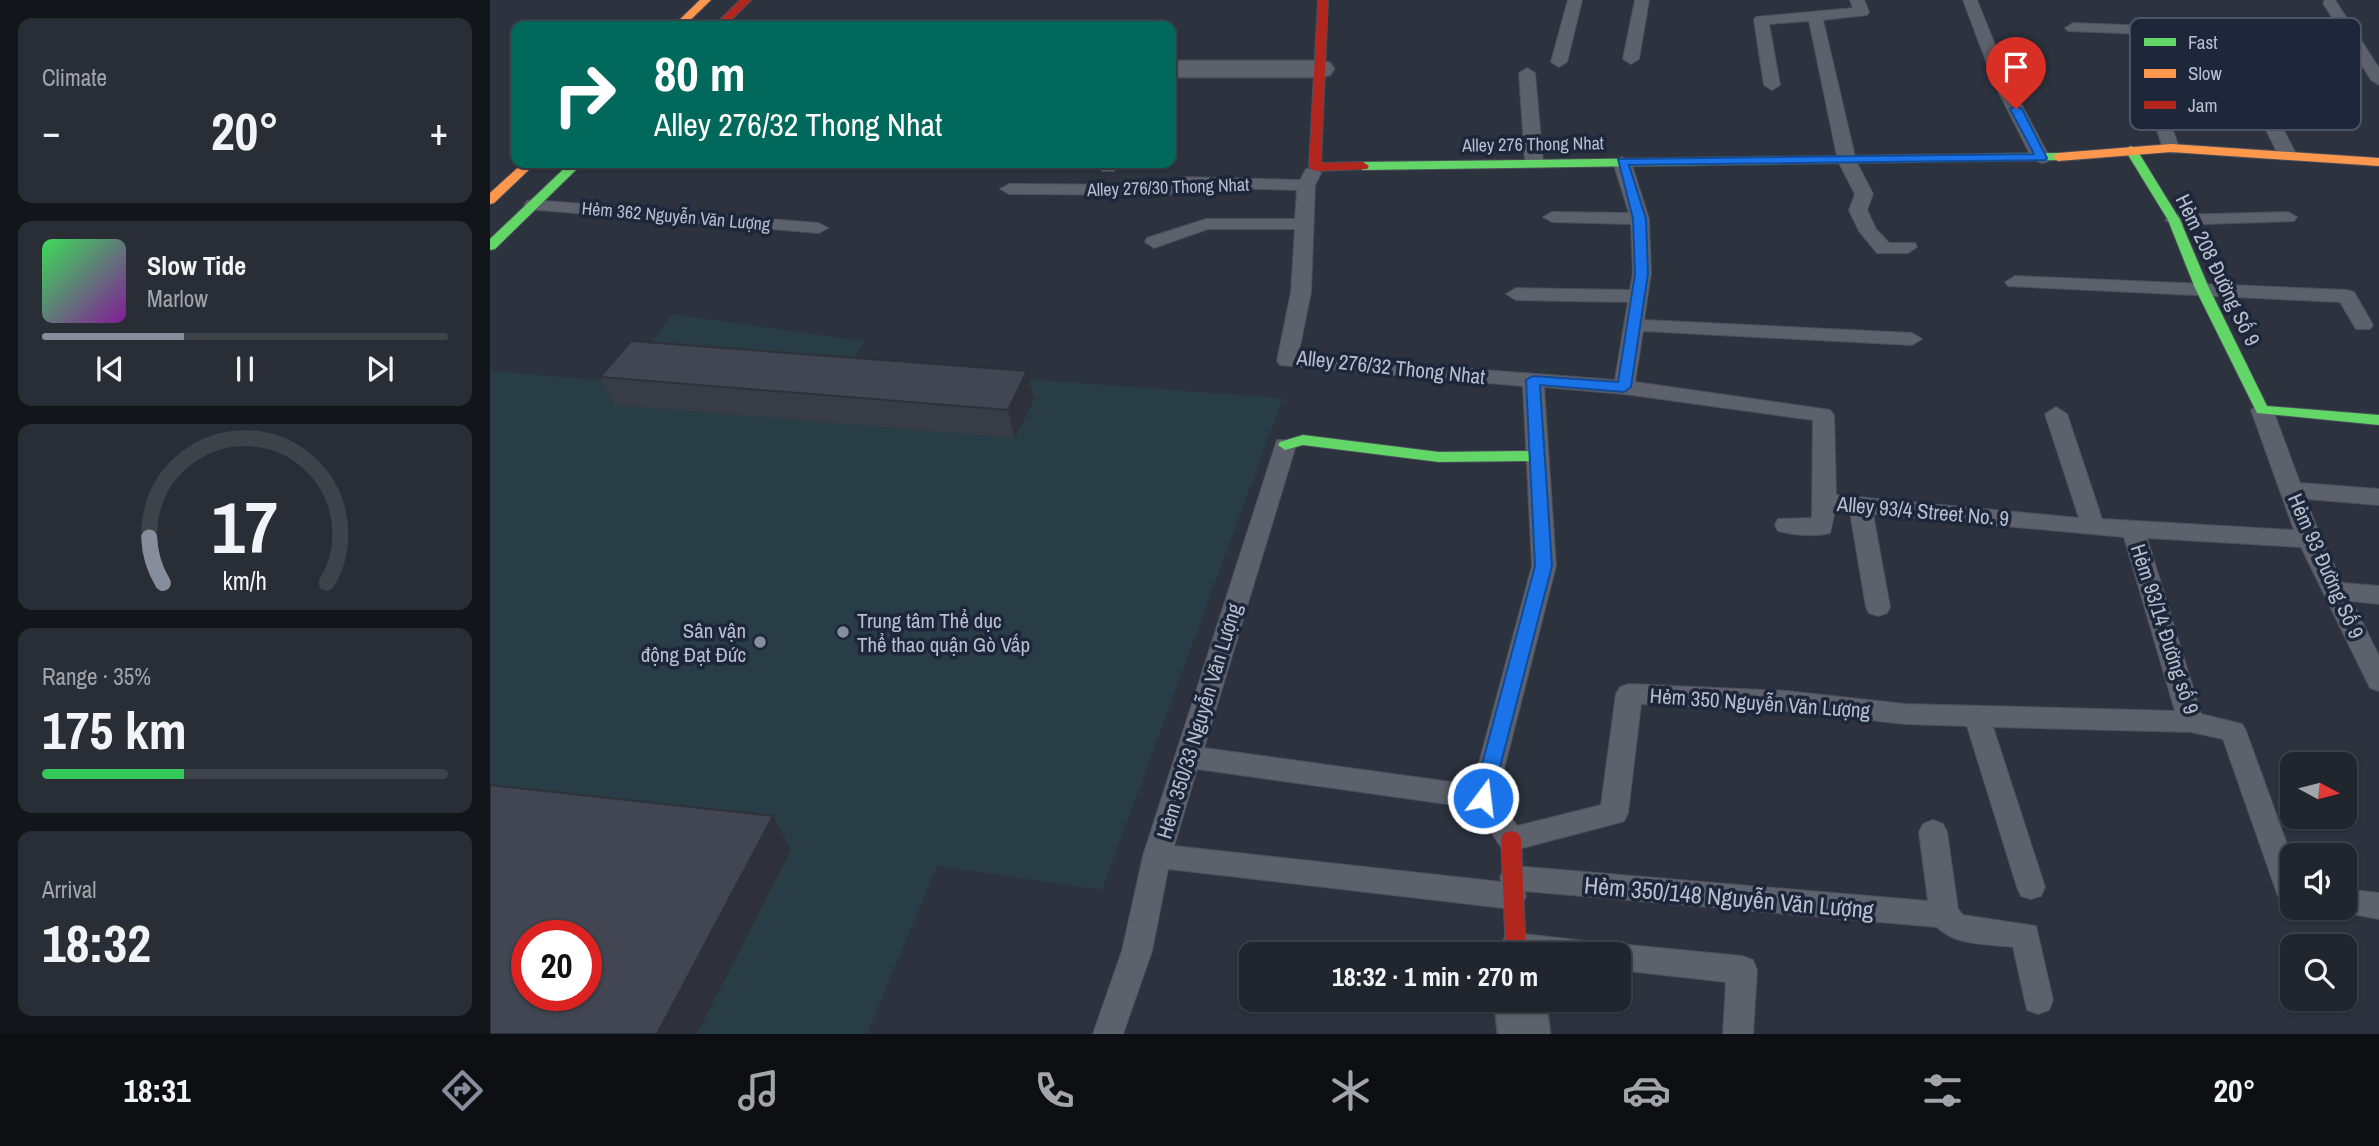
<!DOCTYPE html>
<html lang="en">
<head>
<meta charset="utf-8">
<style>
	:root { --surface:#21262e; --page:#292e36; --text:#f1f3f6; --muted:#a2a5aa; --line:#3e434a; --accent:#868d9c }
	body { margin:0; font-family:"Archivo Narrow",sans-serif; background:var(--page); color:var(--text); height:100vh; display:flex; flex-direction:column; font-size:26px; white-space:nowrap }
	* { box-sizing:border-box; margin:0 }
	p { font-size:23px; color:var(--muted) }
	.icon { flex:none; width:38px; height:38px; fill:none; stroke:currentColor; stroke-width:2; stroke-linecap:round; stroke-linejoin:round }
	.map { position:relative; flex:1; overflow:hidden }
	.drawer { display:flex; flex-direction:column; gap:18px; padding:18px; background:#121519; width:490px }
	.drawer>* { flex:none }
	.guide { position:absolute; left:21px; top:21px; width:665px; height:147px; border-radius:14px; box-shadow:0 2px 5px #0004,0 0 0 2px var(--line); background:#00695c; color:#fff; overflow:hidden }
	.needle { width:46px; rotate:97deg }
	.buttons { position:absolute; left:1790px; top:752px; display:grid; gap:14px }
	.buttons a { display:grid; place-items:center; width:77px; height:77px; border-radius:14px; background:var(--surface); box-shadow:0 2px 5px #0004,0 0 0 2px var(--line); font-size:35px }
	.speed { position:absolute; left:21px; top:920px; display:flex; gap:14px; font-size:35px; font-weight:700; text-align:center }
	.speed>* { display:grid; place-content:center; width:91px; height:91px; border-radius:50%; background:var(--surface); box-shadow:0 2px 5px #0004,0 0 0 2px var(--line); line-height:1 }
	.speed .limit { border:10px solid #d22; background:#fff; color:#111 }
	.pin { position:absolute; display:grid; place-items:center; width:60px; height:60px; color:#fff; margin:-72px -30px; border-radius:50% 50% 50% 0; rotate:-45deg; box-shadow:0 0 7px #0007 }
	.pin .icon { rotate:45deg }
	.me { position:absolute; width:77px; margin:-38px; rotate:15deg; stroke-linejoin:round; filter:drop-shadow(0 0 5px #0008) }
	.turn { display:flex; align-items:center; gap:24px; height:147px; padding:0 28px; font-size:32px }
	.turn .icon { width:91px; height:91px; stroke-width:2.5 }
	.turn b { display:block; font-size:49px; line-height:60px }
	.big { font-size:52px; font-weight:800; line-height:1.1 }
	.drawer .widget { flex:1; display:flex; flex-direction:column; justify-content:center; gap:10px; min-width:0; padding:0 24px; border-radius:14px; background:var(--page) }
	.drawer .dial { align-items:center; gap:0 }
	.dial svg { height:182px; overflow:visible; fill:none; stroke:var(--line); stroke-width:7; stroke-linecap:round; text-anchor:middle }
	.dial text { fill:var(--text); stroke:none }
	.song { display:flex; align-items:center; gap:21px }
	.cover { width:84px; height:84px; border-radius:10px; background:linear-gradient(135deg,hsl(130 70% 55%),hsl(290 70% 35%)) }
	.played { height:7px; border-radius:4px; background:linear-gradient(90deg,var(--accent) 35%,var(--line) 35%) }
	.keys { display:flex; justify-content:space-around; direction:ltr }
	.heat { display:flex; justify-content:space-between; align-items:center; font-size:38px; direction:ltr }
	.charge { height:10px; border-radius:5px; background:linear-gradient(90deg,#34c759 35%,var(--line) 0) }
	.trip { position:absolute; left:749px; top:942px; width:392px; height:70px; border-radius:14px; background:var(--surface); box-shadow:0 2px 5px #0004,0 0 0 2px var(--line); font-weight:800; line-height:70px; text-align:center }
	.tabs { display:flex; height:112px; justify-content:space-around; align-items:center; background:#0d0f12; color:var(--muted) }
	.tabs .icon { width:49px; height:49px }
	.tabs .current { color:var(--accent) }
	.tabs b { font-size:32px; color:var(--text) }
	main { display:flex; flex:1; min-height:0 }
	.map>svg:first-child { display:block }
	.green { fill:#283d45; fill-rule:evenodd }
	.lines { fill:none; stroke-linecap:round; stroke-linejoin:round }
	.lane-casing { stroke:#4a4f5a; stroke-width:2 }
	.street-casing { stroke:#4a4f5a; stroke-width:3 }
	.fast-casing { stroke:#4a4f5a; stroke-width:2 }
	.slow-casing { stroke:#4a4f5a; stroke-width:2 }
	.jam-casing { stroke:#4a4f5a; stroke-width:2 }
	.lane { fill:#5d616b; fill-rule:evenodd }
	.street { fill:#5d616b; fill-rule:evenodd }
	.fast { fill:#63d668; fill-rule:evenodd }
	.slow { fill:#ff974d; fill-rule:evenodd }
	.jam { fill:#b3261e; fill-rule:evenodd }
	.wall { fill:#383c47 }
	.shaded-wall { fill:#2e3139 }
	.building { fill:#414652; stroke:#2e3139; stroke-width:2; fill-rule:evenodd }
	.route { fill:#1a73e8; stroke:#114b97; stroke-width:2 }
	.poi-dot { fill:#868d9c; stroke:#1e273a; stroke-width:2.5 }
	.labels { text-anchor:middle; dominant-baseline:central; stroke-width:7; stroke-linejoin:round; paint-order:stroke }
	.far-street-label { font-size:18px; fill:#b7bece; stroke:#1e273a }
	.street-label { font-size:21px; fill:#b7bece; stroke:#1e273a }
	.poi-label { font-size:21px; fill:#b7bece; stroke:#1e273a; text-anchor:start }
	.near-street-label { font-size:24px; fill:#b7bece; stroke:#1e273a }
	.key { fill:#1e273a; stroke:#4c5466; stroke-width:2 }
	.key-label { font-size:19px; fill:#b7bece }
</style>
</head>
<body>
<main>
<section class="drawer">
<div class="widget"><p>Climate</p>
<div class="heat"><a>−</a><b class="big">20°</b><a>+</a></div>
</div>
<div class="widget">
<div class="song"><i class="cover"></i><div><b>Slow Tide</b><p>Marlow</p></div></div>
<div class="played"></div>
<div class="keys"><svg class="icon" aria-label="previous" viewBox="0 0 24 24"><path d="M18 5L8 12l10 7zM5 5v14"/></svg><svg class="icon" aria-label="pause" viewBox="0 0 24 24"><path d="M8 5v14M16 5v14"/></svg><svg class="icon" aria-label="next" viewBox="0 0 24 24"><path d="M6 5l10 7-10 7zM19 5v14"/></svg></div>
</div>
<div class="widget dial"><svg viewBox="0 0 100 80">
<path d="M14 69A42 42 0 1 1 86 69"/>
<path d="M14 69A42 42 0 0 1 8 49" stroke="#868d9c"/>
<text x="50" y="56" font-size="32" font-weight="700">17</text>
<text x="50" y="72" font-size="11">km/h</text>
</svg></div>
<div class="widget"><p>Range · 35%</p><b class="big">175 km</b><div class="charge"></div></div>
<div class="widget"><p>Arrival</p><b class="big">18:32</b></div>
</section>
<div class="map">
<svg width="1889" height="1034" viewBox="0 0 1889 1034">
	<rect width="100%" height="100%" fill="#2c323e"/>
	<!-- green -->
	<path class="green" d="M182,314l192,27 -15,25 434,32 -181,492 -165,-24 -70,168h-377v-663l132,11zM37,936h59v60h-59z"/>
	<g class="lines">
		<defs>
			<g id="lane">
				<path d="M1078,0h14l-15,62 -8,5 -8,-5z"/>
				<path d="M1145,0h14l-10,59 -8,5 -8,-5z"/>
				<path d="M1360,0h14l5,12 -2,3 -44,5 33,141 17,33 -6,16 9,19 13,14h26l2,4 -9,6h-31l-18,-22 -10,-21 6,-16 -17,-33 -29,-140 -40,3 11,61 -8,5 -8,-5 -10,-65 2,-3 97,-9z"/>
				<path d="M1473,0h14l34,85 39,73 -3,4 -6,1 -9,-5 -37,-73z"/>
				<path d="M1835,0h10l44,68v17l-8,-5 -48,-77z"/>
				<path d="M1583,23l209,8 3,3 -8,5 -41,-2 60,117 -9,5 -9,-5 -58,-117 -152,-6 -3,-3z"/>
				<path d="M1649,49l8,5 32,94 -2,4 -6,1 -8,-5 -32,-94z"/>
				<path d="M1037,68l8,5 8,89 -9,5 -9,-5 -6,-89z"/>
				<path d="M1132,157l9,5 18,57 2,54 -7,47 268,13 10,6 -10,6 -269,-14 -8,51 195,28 4,5 2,80 243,23 -34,-104 11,-7 11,7 35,105 192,11 -43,-120 11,-7 11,7 27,73 79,6v16l-73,-6 15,40 22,44 36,3v18l-27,-3 27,55v35l-9,-3 -69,-141 -154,-9 54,176 41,10 4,7 46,127 1,50 -11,-3 -4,-9 -55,-157 -32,-7 -198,-5 52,160 -4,9 -10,3 -10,-3 -4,-9 -50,-161 -62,-2 -118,-13 -146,-7 -13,109 -4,8 -10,3 -103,27 -10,-4 -26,-39 -278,-39 -23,77 328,36 -2,-4 4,-9 10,-3 414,35 -9,-69 4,-8 10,-4 10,4 4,8 11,77 5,6 73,11 17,74 -4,10 -11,4 -11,-4 -14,-63c-25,-3 -57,-1 -76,-20l-413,-36 2,5 -4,9 -10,4 -344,-40 -16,82 -29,83h-30l29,-83 21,-95 134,-416h16l3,5 -92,303 269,37 59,-219 -9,-180 -243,-21 -3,-4 14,-69 4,-63h-87l-54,19 -9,-6 2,-4 59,-19h89l2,-29 -111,-3 -17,8 -160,-1 -9,-5 9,-5 156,1 17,-8 118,3 6,-11h12l3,4 -6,12 -4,107 -13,64 317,24 13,-78 -112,-2 -10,-6 10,-6 114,2 3,-17 -2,-49 -79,-2 -9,-5 9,-5 77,1 -16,-51zM1054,387l80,7 189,26 -1,98 -34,1 -3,6 3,6c15,4 37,6 52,2l5,-22 15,1 16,95 3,6 9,3 9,-3 3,-6 -17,-93 251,23 51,174 -270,-7 -118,-13 -158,-7 -9,3 -4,7 -15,111 -84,21 -20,-30 59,-230z"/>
				<path d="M610,163h18l-4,8h-12z"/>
				<path d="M43,200l286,23 9,5 -9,5 -292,-24 -3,-4 3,-4z"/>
				<path d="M1798,212l9,5 -3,4 -120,4 -9,-5 9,-5z"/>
				<path d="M1525,276l332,14 7,2 19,33 -3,4h-14l-16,-27 -332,-16 -3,-4z"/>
				<path d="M1855,889l34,4v26l-44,-8 -1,-3h11z"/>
				<path d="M1025,933l70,8 10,4 5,9h-96l-4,-8 5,-9z"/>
				<path d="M1129,944l123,12 11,4 4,10 -4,64h-30l3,-52 -107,-12v-16h-13l3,-7z"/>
			</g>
			<g id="street">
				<path d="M681,61h150l9,2 4,6 -4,6 -9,2h-150z"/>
				<path d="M1004,999h52l4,35h-52z"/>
			</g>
			<g id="fast">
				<path d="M1641,146l6,4 43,70 29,68 58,118 112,9v10l-122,-12 -62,-125 -27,-68 -43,-70z"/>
				<path d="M1568,153l4,1v6l-699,10 -6,-4 6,-4z"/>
				<path d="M80,163h13l-88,86 -5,1v-11z"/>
				<path d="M813,435l136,17 98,-1 8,5 -8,5 -98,1 -136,-17 -18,5 -7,-5 2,-3z"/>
			</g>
			<g id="slow">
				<path d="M210,0h11l-27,26h-11z"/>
				<path d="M1681,144l208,14v8l-208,-14 -113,9 -6,-4 6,-4z"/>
				<path d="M33,163h13l-42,40 -4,1v-11z"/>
			</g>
			<g id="jam">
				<path d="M250,0h11l-26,26h-11z"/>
				<path d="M828,0h10l-7,163 42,-1 6,4 -2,3 -52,2 -6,-4z"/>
				<path d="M1021,831l7,2 3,6 5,115h-20l-5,-115 3,-6z"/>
			</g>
		</defs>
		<!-- lane casing -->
		<use href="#lane" class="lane-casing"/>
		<!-- street casing -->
		<use href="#street" class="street-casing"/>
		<!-- fast casing -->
		<use href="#fast" class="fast-casing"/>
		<!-- slow casing -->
		<use href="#slow" class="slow-casing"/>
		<!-- jam casing -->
		<use href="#jam" class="jam-casing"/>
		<!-- lane -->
		<use href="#lane" class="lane"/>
		<!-- street -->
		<use href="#street" class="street"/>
		<!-- fast -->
		<use href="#fast" class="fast"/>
		<!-- slow -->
		<use href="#slow" class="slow"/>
		<!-- jam -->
		<use href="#jam" class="jam"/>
	</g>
	<!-- wall -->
	<path class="wall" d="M110,377l434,22 -19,39 -401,-33z"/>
	<!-- shaded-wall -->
	<g class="shaded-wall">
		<path d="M537,371l7,28 -19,39 -7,-28z"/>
		<path d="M283,816l18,34 -94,184h-40z"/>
	</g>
	<!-- building -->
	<g class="building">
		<path d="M141,341l396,30 -19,39 -408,-33z"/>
		<path d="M0,785l283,31 -116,218h-167zM37,936h59v60h-59z"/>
	</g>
	<!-- route -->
	<path class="route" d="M1526,106l6,3 25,49 -1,2 -417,5 17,54 2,55 -17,113 -7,5 -84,-7 12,181 -60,232 -3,5h-13l-3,-5 62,-232 -9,-186 7,-4 85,6 17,-108 -2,-55 -15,-60 416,-5 -24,-45z"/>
	<!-- markers -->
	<g class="poi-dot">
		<circle cx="353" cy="632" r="7"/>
		<circle cx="270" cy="642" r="7"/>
	</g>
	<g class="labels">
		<!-- far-street labels -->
		<g class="far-street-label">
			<text transform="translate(1043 144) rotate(-1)">Alley 276 Thong Nhat</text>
			<text transform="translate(678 187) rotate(-2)">Alley 276/30 Thong Nhat</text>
			<text transform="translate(186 216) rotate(5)">Hẻm 362 Nguyễn Văn Lượng</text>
		</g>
		<!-- street labels -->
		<g class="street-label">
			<text transform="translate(1728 270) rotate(64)">Hẻm 208 Đường Số 9</text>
			<text transform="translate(901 367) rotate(6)">Alley 276/32 Thong Nhat</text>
			<text transform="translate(1433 511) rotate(5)">Alley 93/4 Street No. 9</text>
			<text transform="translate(1836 566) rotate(66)">Hẻm 93 Đường Số 9</text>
			<text transform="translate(1675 629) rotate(72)">Hẻm 93/14 Đường số 9</text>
			<text transform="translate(1270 703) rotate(4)">Hẻm 350 Nguyễn Văn Lượng</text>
			<text transform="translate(709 721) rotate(-73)">Hẻm 350/33 Nguyễn Văn Lượng</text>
		</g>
		<!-- poi labels -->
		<g class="poi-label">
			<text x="367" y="620">Trung tâm Thể dục<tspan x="367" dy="24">Thể thao quận Gò Vấp</tspan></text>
			<text x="256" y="630" text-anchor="end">Sân vận<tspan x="256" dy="24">động Đạt Đức</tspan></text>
		</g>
		<!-- near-street labels -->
		<g class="near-street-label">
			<text transform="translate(1239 897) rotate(5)">Hẻm 350/148 Nguyễn Văn Lượng</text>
		</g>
	</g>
	<!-- legend -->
	<rect x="1640" y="18" width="231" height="112" rx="10" class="key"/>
	<rect x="1654" y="38" width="32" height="8" fill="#63d668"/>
	<rect x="1654" y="69" width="32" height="9" fill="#ff974d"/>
	<rect x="1654" y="101" width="32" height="8" fill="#b3261e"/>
	<g class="key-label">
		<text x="1698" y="49">Fast</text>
		<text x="1698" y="80">Slow</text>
		<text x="1698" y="112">Jam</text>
	</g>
</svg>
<div class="buttons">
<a><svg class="needle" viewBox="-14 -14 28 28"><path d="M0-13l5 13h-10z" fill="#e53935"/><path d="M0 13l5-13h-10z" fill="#a2a5aa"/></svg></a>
<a><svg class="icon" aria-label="sound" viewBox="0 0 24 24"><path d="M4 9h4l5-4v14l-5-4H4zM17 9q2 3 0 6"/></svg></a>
<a><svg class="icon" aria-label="search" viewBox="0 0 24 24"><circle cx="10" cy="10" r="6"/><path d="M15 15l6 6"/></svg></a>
</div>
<div class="speed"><div class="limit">20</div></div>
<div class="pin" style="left:1526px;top:109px;background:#d93025"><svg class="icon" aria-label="arrive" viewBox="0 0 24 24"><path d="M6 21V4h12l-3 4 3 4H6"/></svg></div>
<svg class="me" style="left:993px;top:798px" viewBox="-20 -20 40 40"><circle r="17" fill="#1a73e8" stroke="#fff" stroke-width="3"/><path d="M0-11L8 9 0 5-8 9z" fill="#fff"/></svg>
<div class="trip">18:32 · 1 min · 270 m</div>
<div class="guide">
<div class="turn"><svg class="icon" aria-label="right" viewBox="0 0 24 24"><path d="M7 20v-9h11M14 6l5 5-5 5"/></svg><div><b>80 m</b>Alley 276/32 Thong Nhat</div></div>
</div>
</div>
</main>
<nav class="tabs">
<b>18:31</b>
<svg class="icon current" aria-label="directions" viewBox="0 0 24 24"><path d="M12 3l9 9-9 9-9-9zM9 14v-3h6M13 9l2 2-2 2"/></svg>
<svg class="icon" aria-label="music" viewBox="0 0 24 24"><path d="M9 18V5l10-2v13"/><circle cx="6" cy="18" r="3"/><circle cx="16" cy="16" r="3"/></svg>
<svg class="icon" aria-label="phone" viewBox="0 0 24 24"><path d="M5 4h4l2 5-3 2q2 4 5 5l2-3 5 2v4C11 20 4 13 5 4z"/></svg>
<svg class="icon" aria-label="climate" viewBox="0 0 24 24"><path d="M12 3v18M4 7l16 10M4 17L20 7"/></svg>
<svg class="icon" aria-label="car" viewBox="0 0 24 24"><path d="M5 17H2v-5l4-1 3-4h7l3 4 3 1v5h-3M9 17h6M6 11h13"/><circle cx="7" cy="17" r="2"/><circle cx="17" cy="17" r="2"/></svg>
<svg class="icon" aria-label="filters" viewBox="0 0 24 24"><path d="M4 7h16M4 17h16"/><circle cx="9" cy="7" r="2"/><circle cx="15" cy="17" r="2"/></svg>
<b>20°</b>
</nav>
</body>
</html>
